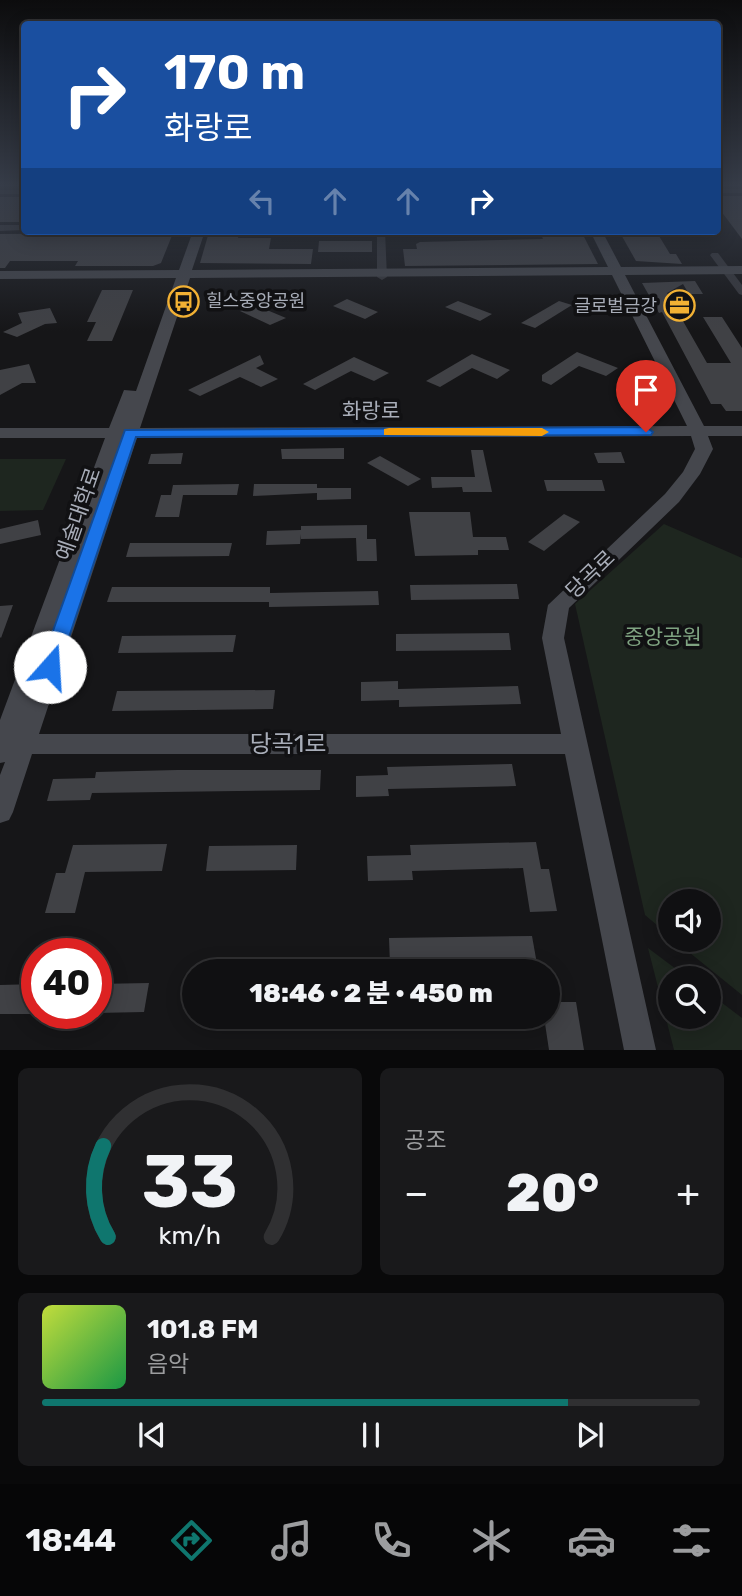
<!DOCTYPE html>
<html lang="ko">
<head>
<meta charset="utf-8">
<style>
	:root { --surface:#101012; --page:#19191b; --text:#f1f3f6; --muted:#9c9d9f; --line:#303032; --accent:#0f766e }
	body { margin:0; font-family:Rubik,"Noto Sans KR",sans-serif; background:var(--page); color:var(--text); height:100vh; display:flex; flex-direction:column; font-size:26px; white-space:nowrap }
	* { box-sizing:border-box; margin:0 }
	p { font-size:23px; color:var(--muted) }
	.icon { flex:none; width:38px; height:38px; fill:none; stroke:currentColor; stroke-width:2; stroke-linecap:round; stroke-linejoin:round }
	.map { position:relative; height:1050px; overflow:hidden }
	.sheet { display:flex; flex-direction:column; gap:18px; padding:18px; background:#09090a; flex:1 }
	.sheet>* { flex:none }
	.guide { position:absolute; left:21px; top:21px; width:700px; height:214px; border-radius:7px; box-shadow:0 4px 18px #0003,0 0 0 2px var(--line); background:#1a4fa0; color:#fff; overflow:hidden }
	.buttons { position:absolute; left:658px; top:889px; display:grid; gap:14px }
	.buttons a { display:grid; place-items:center; width:63px; height:63px; border-radius:50%; background:var(--surface); box-shadow:0 4px 18px #0003,0 0 0 2px var(--line); font-size:35px }
	.speed { position:absolute; left:21px; top:938px; display:flex; gap:14px; font-size:35px; font-weight:700; text-align:center }
	.speed>* { display:grid; place-content:center; width:91px; height:91px; border-radius:50%; background:var(--surface); box-shadow:0 4px 18px #0003,0 0 0 2px var(--line); line-height:1 }
	.speed .limit { border:10px solid #d22; background:#fff; color:#111 }
	.pin { position:absolute; display:grid; place-items:center; width:60px; height:60px; color:#fff; margin:-72px -30px; border-radius:50% 50% 50% 0; rotate:-45deg; box-shadow:0 0 7px #0007 }
	.pin .icon { rotate:45deg }
	.me { position:absolute; width:77px; margin:-38px; rotate:19deg; stroke-linejoin:round; filter:drop-shadow(0 0 5px #0008) }
	.turn { display:flex; align-items:center; gap:24px; height:147px; padding:0 28px; font-size:32px }
	.turn .icon { width:91px; height:91px; stroke-width:2.5 }
	.turn b { display:block; font-size:49px; line-height:60px }
	.lanes { display:flex; align-items:center; height:66px; padding:0 28px; background:#0003; justify-content:center; gap:35px; direction:ltr }
	.lanes .off { opacity:.35 }
	.big { font-size:52px; font-weight:800; line-height:1.1 }
	.sheet .tile { flex:1; display:flex; flex-direction:column; justify-content:center; gap:10px; min-width:0; padding:0 24px; border-radius:10px; background:var(--page) }
	.sheet .dial { align-items:center; gap:0 }
	.dial svg { height:182px; overflow:visible; fill:none; stroke:var(--line); stroke-width:7; stroke-linecap:round; text-anchor:middle }
	.dial text { fill:var(--text); stroke:none }
	.song { display:flex; align-items:center; gap:21px }
	.cover { width:84px; height:84px; border-radius:10px; background:linear-gradient(135deg,hsl(70 70% 55%),hsl(140 70% 35%)) }
	.played { height:7px; border-radius:4px; background:linear-gradient(90deg,var(--accent) 80%,var(--line) 80%) }
	.keys { display:flex; justify-content:space-around; direction:ltr }
	.heat { display:flex; justify-content:space-between; align-items:center; font-size:38px; direction:ltr }
	.sheet .tiles { flex:1; display:grid; gap:18px; grid-template-columns:1fr 1fr }
	.tile:last-child { grid-column:span 2 }
	.trip { position:absolute; left:182px; top:959px; width:378px; height:70px; border-radius:35px; background:var(--surface); box-shadow:0 4px 18px #0003,0 0 0 2px var(--line); font-weight:800; line-height:70px; text-align:center }
	.tab-bar { display:flex; height:112px; justify-content:space-around; align-items:center; background:#060607; color:var(--muted) }
	.tab-bar .icon { width:49px; height:49px }
	.tab-bar .on { color:var(--accent) }
	.tab-bar b { font-size:32px; color:var(--text) }
	.map>svg:first-child { display:block }
	.green { fill:#1e261f }
	.building { fill:#404145 }
	.lines { fill:none; stroke-linecap:round; stroke-linejoin:round }
	.street { fill:#37383d; fill-rule:evenodd }
	.secondary { fill:#45474d; fill-rule:evenodd }
	.route { fill:#1a73e8; stroke:#114b97; stroke-width:2 }
	.slow { fill:#f59e0b }
	.labels { text-anchor:middle; dominant-baseline:central; stroke-width:7; stroke-linejoin:round; paint-order:stroke }
	.far-poi-label { font-size:18px; fill:#a8adb8; stroke:#111113; text-anchor:start }
	.street-label { font-size:21px; fill:#a8adb8; stroke:#111113 }
	.park-label { font-size:21px; fill:#7fa381; stroke:#111113 }
	.near-street-label { font-size:24px; fill:#a8adb8; stroke:#111113 }
</style>
</head>
<body>
<div class="map">
<svg width="742" height="1050" viewBox="0 0 742 1050">
	<rect width="100%" height="100%" fill="#161618"/>
	<!-- green -->
	<g class="green">
		<path d="M0,459h66l-23,51 -43,1z"/>
		<path d="M664,524l78,34v437l-68,-55h35v-39h-39v35l-25,-21 -70,-311z"/>
		<path d="M648,948l40,30h-18v39h39v-24l33,25v32h-68z"/>
	</g>
	<!-- building -->
	<g class="building">
		<path d="M718,196h24v43l-24,-32z"/>
		<path d="M24,197v18l-5,7h-19v-25z"/>
		<path d="M619,231h37l14,23h6l6,10 -46,-3z"/>
		<path d="M209,232h30l-1,6h33l-2,11h44l-2,15 -111,-1z"/>
		<path d="M540,232l42,1 16,31 -193,2 -2,-17h14l-1,-5 4,-2 123,-3z"/>
		<path d="M173,233l-12,30 -8,3h-78l3,-5h-68l-5,7h-5v-34z"/>
		<path d="M319,241h53v11h-54z"/>
		<path d="M695,281l8,13h-14l-6,-10 -16,9 40,70h24l-28,-46h19l20,31v63h-16l-5,-7h-10l-49,-92 -3,1 -17,-30z"/>
		<path d="M102,290h31l-21,51h-25l9,-19h-9z"/>
		<path d="M347,299l31,13 -13,7 -32,-13z"/>
		<path d="M458,301l34,13 -12,7 -35,-14z"/>
		<path d="M559,301l13,4 -37,23 -14,-5z"/>
		<path d="M255,305l31,13 -16,7 -30,-14z"/>
		<path d="M50,308l7,15 -12,1 -28,13 -14,-5 19,-9 -4,-10z"/>
		<path d="M577,352l41,16 -12,8 -27,-10 -28,19 -9,-4v-6z"/>
		<path d="M472,354l38,16 -13,9 -25,-11 -32,19 -14,-6z"/>
		<path d="M260,355l4,9 -8,4 22,11 -17,8 -21,-10 -40,19 -12,-6z"/>
		<path d="M354,357l35,16 -15,8 -23,-10 -36,19 -12,-6z"/>
		<path d="M29,364l7,19h-14l-22,12v-25z"/>
		<path d="M344,448v11h-62l-1,-10z"/>
		<path d="M471,450h12l9,42h-29l-1,-5 -30,1 -1,-11h44z"/>
		<path d="M621,452l4,11h-27l-4,-10z"/>
		<path d="M183,453l-2,11h-33l3,-10z"/>
		<path d="M380,456l41,23 -13,7 -41,-23z"/>
		<path d="M544,480h58l3,11h-58z"/>
		<path d="M239,484l-2,11h-54l-4,22h-24l6,-22h10l2,-10z"/>
		<path d="M254,484h63v4h34v11l-34,1v-7l-64,3z"/>
		<path d="M409,512h61l3,25h33l3,13h-31v5l-63,1z"/>
		<path d="M564,514l16,8 -36,29 -16,-9z"/>
		<path d="M38,520l3,15 -41,9v-15z"/>
		<path d="M367,525v14h9l1,22h-20l-1,-23 -55,1v-5l-1,10 -34,1 1,-14 34,-1v-4z"/>
		<path d="M130,543h102l-3,13 -103,1z"/>
		<path d="M517,584l2,15 -108,1 -1,-15z"/>
		<path d="M112,587h158v6l108,-2 1,14 -110,2v-5h-162z"/>
		<path d="M13,605l-12,33 -1,-1v-31z"/>
		<path d="M509,633l2,17 -115,1v-17z"/>
		<path d="M236,635l-3,17 -115,1 4,-17z"/>
		<path d="M398,681v8l120,-3 3,18 -122,3v-7l-38,1v-19z"/>
		<path d="M275,690l-2,19 -161,2 5,-20z"/>
		<path d="M512,764l4,22 -128,3 1,7 -33,1v-21l32,-1 -1,-8z"/>
		<path d="M177,770h144l-1,20 -228,3 -2,7 -43,1 6,-22 42,-1 1,-6z"/>
		<path d="M536,842l5,27h8l8,42 -27,1 -7,-44 -111,3 1,9 -45,1 -1,-25 44,-1 -1,-10z"/>
		<path d="M167,844l-5,27 -77,1 -10,41h-30l11,-40h9l8,-28z"/>
		<path d="M297,845l-1,25 -90,1 3,-25z"/>
		<path d="M532,936l5,28 -147,1 -1,-27z"/>
		<path d="M336,960v11h-71v-10z"/>
		<path d="M149,983l-5,29 -48,1v-29z"/>
		<path d="M37,984v30h-37v-29z"/>
		<path d="M548,1002h28l8,48h-35l-5,-33h4z"/>
	</g>
	<g class="lines">
		<!-- street -->
		<g class="street">
			<rect x="718" y="189" width="24" height="4"/>
			<rect x="0" y="190" width="24" height="4"/>
			<path d="M0,225h24v5l-24,1z"/>
			<path d="M377,231h8l2,46 -5,3 -5,-3z"/>
			<path d="M712,253h6l24,32v10l-3,-1 -29,-39z"/>
		</g>
		<!-- secondary -->
		<path class="secondary" d="M193,231h12l-13,39 416,-3 -18,-36h12l19,36 121,-1v8l-117,1 79,151h38v10h-34l5,13 -13,25 -21,28 -110,106 -5,30 92,412h-32l-59,-296h-533l-19,58 -4,8 -9,3v-48l5,-13 -5,1v-43l105,-282h-105v-10h109l15,-38 12,1 40,-113 -176,1v-8l179,-1zM612,275l75,151 -547,2 50,-150zM691,436l4,13 -12,23 -18,22 -117,111 -6,33 19,96h-522l98,-296z"/>
	</g>
	<!-- sky -->
	<linearGradient id="sky" x2="0" y2="1"><stop stop-color="#0c0c0d"/><stop offset="0.56" stop-color="#363c48"/><stop offset="1" stop-color="#363c48" stop-opacity="0"/></linearGradient>
	<rect width="742" height="331" fill="url(#sky)"/>
	<!-- route -->
	<path class="route" d="M646,427l7,5 -2,3 -515,2 -77,230 -9,7 -10,-7 85,-237z"/>
	<!-- slow -->
	<path class="slow" d="M389,428h153l7,4 -7,4 -158,-1v-6z"/>
	<!-- icons -->
	<defs>
		<symbol id="bus-ring" viewBox="-11 -11 22 22"><circle r="9.5" fill="#111113" stroke="#f2b134" stroke-width="1.5"/><path d="M-5-6H5V4H4V6H2V4H-2V6H-4V4H-5ZM-3.5-4V0h7V-4ZM-3.5 1.2v1.5H-2V1.2ZM2 1.2v1.5H3.5V1.2Z" fill="#f2b134"/></symbol>
		<symbol id="office-ring" viewBox="-11 -11 22 22"><circle r="9.5" fill="#111113" stroke="#f2b134" stroke-width="1.5"/><path d="M-6-3h4V-5.5h4V-3h4V5H-6ZM-1-4.5V-3h2v-1.5ZM-6 0V1H6V0Z" fill="#f2b134"/></symbol>
	</defs>
	<g fill-rule="evenodd">
		<use href="#bus-ring" x="166" y="284" width="35" height="35"/>
		<use href="#office-ring" x="662" y="288" width="35" height="35"/>
	</g>
	<g class="labels">
		<!-- far-poi labels -->
		<g class="far-poi-label">
			<text x="206" y="301">힐스중앙공원</text>
			<text x="657" y="306" text-anchor="end">글로벌금강</text>
		</g>
		<!-- street labels -->
		<g class="street-label">
			<text x="371" y="410">화랑로</text>
			<text transform="translate(78 514) rotate(-71)">예술대학로</text>
			<text transform="translate(590 574) rotate(-44)">당곡로</text>
		</g>
		<!-- park labels -->
		<g class="park-label">
			<text x="663" y="636">중앙공원</text>
		</g>
		<!-- near-street labels -->
		<g class="near-street-label">
			<text x="288" y="744">당곡1로</text>
		</g>
	</g>
</svg>
<div class="buttons">
<a><svg class="icon" aria-label="sound" viewBox="0 0 24 24"><path d="M4 9h4l5-4v14l-5-4H4zM17 9q2 3 0 6"/></svg></a>
<a><svg class="icon" aria-label="search" viewBox="0 0 24 24"><circle cx="10" cy="10" r="6"/><path d="M15 15l6 6"/></svg></a>
</div>
<div class="speed"><div class="limit">40</div></div>
<div class="pin" style="left:646px;top:432px;background:#d93025"><svg class="icon" aria-label="arrive" viewBox="0 0 24 24"><path d="M6 21V4h12l-3 4 3 4H6"/></svg></div>
<svg class="me" style="left:50px;top:667px" viewBox="-20 -20 40 40"><circle r="19" fill="#fff"/><path d="M0-13L10 11 0 6-10 11z" fill="#1a73e8"/></svg>
<div class="trip">18:46 · 2 분 · 450 m</div>
<div class="guide">
<div class="turn"><svg class="icon" aria-label="right" viewBox="0 0 24 24"><path d="M7 20v-9h11M14 6l5 5-5 5"/></svg><div><b>170 m</b>화랑로</div></div>
<div class="lanes"><svg class="icon off" aria-label="left" viewBox="0 0 24 24"><path d="M17 20v-9H6M10 6l-5 5 5 5"/></svg><svg class="icon off" aria-label="ahead" viewBox="0 0 24 24"><path d="M12 20V5M6 11l6-6 6 6"/></svg><svg class="icon off" aria-label="ahead" viewBox="0 0 24 24"><path d="M12 20V5M6 11l6-6 6 6"/></svg><svg class="icon" aria-label="right" viewBox="0 0 24 24"><path d="M7 20v-9h11M14 6l5 5-5 5"/></svg></div>
</div>
</div>
<section class="sheet">
<div class="tiles">
<div class="tile dial"><svg viewBox="0 0 100 80">
<path d="M14 69A42 42 0 1 1 86 69"/>
<path d="M14 69A42 42 0 0 1 12 29" stroke="#0f766e"/>
<text x="50" y="56" font-size="32" font-weight="700">33</text>
<text x="50" y="72" font-size="11">km/h</text>
</svg></div>
<div class="tile"><p>공조</p>
<div class="heat"><a>−</a><b class="big">20°</b><a>+</a></div>
</div>
<div class="tile">
<div class="song"><i class="cover"></i><div><b>101.8 FM</b><p>음악</p></div></div>
<div class="played"></div>
<div class="keys"><svg class="icon" aria-label="previous" viewBox="0 0 24 24"><path d="M18 5L8 12l10 7zM5 5v14"/></svg><svg class="icon" aria-label="pause" viewBox="0 0 24 24"><path d="M8 5v14M16 5v14"/></svg><svg class="icon" aria-label="next" viewBox="0 0 24 24"><path d="M6 5l10 7-10 7zM19 5v14"/></svg></div>
</div>
</div>
</section>
<nav class="tab-bar">
<b>18:44</b>
<svg class="icon on" aria-label="directions" viewBox="0 0 24 24"><path d="M12 3l9 9-9 9-9-9zM9 14v-3h6M13 9l2 2-2 2"/></svg>
<svg class="icon" aria-label="music" viewBox="0 0 24 24"><path d="M9 18V5l10-2v13"/><circle cx="6" cy="18" r="3"/><circle cx="16" cy="16" r="3"/></svg>
<svg class="icon" aria-label="phone" viewBox="0 0 24 24"><path d="M5 4h4l2 5-3 2q2 4 5 5l2-3 5 2v4C11 20 4 13 5 4z"/></svg>
<svg class="icon" aria-label="climate" viewBox="0 0 24 24"><path d="M12 3v18M4 7l16 10M4 17L20 7"/></svg>
<svg class="icon" aria-label="car" viewBox="0 0 24 24"><path d="M5 17H2v-5l4-1 3-4h7l3 4 3 1v5h-3M9 17h6M6 11h13"/><circle cx="7" cy="17" r="2"/><circle cx="17" cy="17" r="2"/></svg>
<svg class="icon" aria-label="filters" viewBox="0 0 24 24"><path d="M4 7h16M4 17h16"/><circle cx="9" cy="7" r="2"/><circle cx="15" cy="17" r="2"/></svg>
</nav>
</body>
</html>
